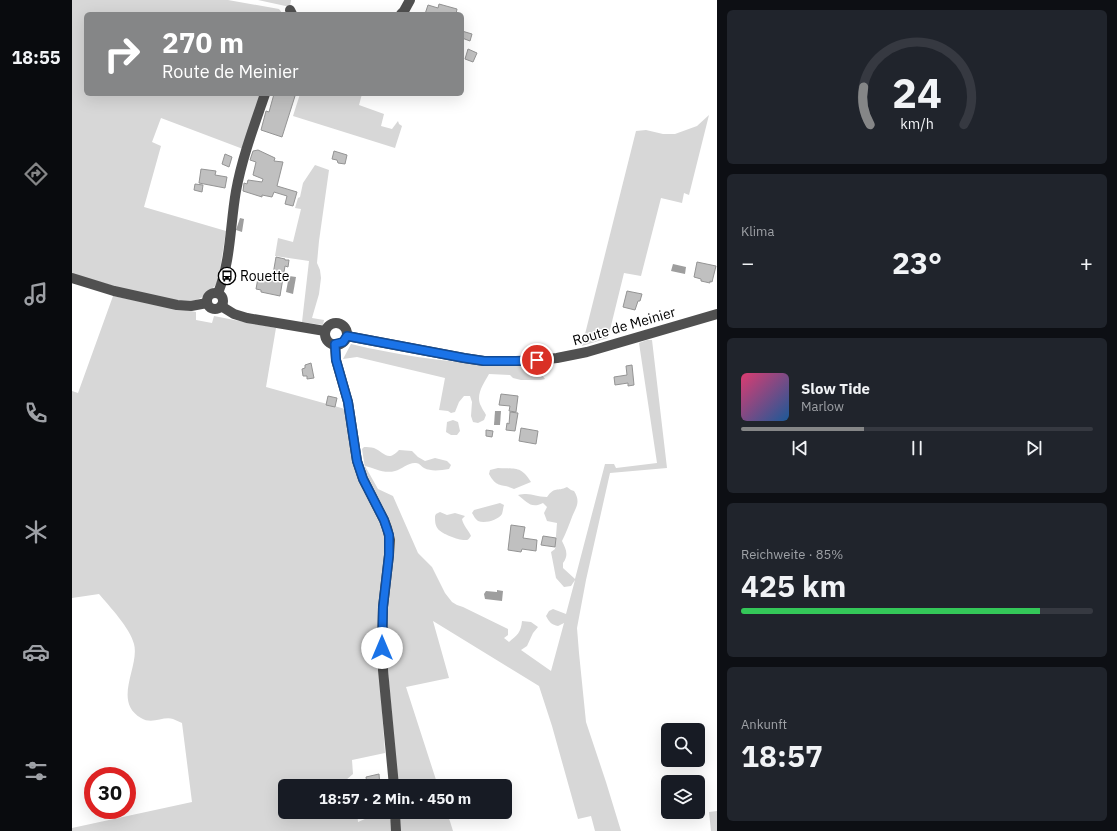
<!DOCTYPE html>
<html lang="de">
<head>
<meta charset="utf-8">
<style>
	:root { --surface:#171b24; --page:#20242c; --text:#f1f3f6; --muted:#9ea1a6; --line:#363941; --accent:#858687 }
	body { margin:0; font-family:"IBM Plex Sans",sans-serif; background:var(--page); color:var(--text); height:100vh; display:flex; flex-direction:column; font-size:15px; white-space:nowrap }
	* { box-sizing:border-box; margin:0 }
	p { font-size:13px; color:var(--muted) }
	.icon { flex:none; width:22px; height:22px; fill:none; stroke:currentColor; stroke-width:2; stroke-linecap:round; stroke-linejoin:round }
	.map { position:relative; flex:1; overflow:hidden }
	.drawer { display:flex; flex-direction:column; gap:10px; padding:10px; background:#0d0f14; width:400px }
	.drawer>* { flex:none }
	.banner { position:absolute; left:12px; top:12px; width:380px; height:84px; border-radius:6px; box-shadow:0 4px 16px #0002; background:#858687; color:#fff; overflow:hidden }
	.fabs { position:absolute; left:589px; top:723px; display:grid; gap:8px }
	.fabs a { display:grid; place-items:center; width:44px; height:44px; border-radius:6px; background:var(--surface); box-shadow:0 4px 16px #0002; font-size:20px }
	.speed { position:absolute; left:12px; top:767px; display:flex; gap:8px; font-size:20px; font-weight:700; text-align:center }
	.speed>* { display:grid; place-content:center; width:52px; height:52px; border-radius:50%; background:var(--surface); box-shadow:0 4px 16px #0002; line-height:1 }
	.speed .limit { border:6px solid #d22; background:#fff; color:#111 }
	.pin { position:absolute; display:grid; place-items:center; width:34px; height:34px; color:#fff; margin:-17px; border:2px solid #fff; border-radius:50%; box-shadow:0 1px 4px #0007 }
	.me { position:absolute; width:44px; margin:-22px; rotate:0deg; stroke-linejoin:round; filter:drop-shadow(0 0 3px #0008) }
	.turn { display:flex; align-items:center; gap:14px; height:84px; padding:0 12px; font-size:18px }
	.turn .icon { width:52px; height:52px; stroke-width:2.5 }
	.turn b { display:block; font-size:28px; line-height:34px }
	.big { font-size:30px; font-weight:700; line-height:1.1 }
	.drawer .card { flex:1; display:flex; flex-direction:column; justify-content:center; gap:6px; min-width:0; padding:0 14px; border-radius:6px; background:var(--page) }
	.drawer .dial { align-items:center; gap:0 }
	.dial svg { height:104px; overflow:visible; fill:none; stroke:var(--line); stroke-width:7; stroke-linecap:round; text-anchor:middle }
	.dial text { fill:var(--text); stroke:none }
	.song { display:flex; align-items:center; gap:12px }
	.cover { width:48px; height:48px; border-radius:6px; background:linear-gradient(135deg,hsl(340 70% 55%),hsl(210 70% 35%)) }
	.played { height:4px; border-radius:2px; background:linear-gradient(90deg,var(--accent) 35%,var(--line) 35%) }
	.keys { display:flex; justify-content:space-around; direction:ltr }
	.heat { display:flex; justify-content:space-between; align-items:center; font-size:22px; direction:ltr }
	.charge { height:6px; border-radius:3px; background:linear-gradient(90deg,#34c759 85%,var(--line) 0) }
	.trip { position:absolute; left:206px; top:779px; width:234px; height:40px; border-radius:6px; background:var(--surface); box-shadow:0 4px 16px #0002; font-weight:700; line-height:40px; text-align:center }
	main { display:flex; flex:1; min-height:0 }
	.tab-bar { display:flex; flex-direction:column; width:72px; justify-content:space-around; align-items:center; background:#090b0e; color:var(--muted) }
	.tab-bar .icon { width:28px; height:28px }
	.tab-bar .selected { color:var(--accent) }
	.tab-bar b { font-size:18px; color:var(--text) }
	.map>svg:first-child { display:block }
	.green { fill:#d7d7d7 }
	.water { fill:#9e9e9e }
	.building { fill:#c0c0c0; stroke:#949494 }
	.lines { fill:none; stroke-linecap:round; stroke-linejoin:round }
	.minor { stroke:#505050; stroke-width:10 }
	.route-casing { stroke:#114b97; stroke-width:10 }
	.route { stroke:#1a73e8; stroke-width:7 }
	.labels { text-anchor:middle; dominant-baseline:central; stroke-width:3; stroke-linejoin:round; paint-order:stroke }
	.poi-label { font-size:14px; fill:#000; stroke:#fff; text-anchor:start }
	.street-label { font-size:14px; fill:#000; stroke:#fff }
</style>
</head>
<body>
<main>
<nav class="tab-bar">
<b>18:55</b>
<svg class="icon selected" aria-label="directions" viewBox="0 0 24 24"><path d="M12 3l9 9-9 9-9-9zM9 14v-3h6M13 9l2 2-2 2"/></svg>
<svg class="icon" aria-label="music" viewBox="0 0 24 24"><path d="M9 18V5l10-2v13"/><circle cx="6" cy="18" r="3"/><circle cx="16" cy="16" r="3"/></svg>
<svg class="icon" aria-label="phone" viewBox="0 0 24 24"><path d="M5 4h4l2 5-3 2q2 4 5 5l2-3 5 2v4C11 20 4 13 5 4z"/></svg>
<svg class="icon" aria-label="climate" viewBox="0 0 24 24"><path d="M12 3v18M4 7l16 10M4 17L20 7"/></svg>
<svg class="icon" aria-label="car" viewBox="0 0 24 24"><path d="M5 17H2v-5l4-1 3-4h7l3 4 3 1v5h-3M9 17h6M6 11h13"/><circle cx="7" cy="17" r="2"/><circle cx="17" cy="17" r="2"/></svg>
<svg class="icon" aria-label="filters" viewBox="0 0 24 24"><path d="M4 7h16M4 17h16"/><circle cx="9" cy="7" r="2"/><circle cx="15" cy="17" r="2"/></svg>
</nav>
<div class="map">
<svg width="645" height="831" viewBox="0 0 645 831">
	<rect width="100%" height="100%" fill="#fff"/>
	<!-- green -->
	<g class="green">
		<path d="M0,0h156l51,9 4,5h-197v80h175l-18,55 -82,-31 -9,24 9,4 -17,61 82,24 -8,51 -4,5 -13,11 -5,2 -12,2 -53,-11 -59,-17z"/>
		<path d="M186,0h33l-1,7z"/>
		<path d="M228,94h62l-3,11 25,9 -3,12 11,3 6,-8 1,3 3,2 -7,22 -102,-32z"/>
		<path d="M637,115l-20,80 -5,-2 -2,10 -21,-5 -20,78 -17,-3 -16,65 -26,8 54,-215 10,-1 17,4h12l22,-8z"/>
		<path d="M243,165l14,5 -10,71 -2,22 3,7 1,8 -2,16 -7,24 12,2 -1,5 -21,-3 7,-61 -34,-5 3,-18 15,4 8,-33 -6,-1 3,-10 2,-1 3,-14z"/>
		<path d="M41,296l83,16v8l16,3 2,-7 62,12 -10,59 79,22 40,127 -6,131 6,86 -33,7 1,14 -7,6 1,6h-62v26h72l1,10 23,-10h9l2,19h-320v-3l120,-26 -10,-79c-3,-1 -6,-3 -9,-4 -10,-3 -21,6 -32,-1 -29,-17 -1,-51 -7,-74 -4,-16 -24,-37 -35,-50l-27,4v-207l6,2z"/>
		<path d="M575,340h5l15,128 -57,5 -24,107 -9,48 2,25 7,69 20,60 15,49h-26l-4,-15 -13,3 -26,-93 -13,-40 -106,-65 16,57 -43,9 32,99h-40l-13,-151 8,-88 -27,-72 -4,-26 2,-2c3,0 7,0 10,1 11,5 14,14 25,2l13,1 6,6 7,4 10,-3 12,3 4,4 -2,4c-8,1 -17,3 -25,-1 -3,-2 -5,-5 -8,-5 -7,-1 -14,6 -21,8 -11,3 -21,-3 -30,-5l13,23 15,7 25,57 14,14 13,26 7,9 5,3 6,2 45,22v6l-4,3 5,4c8,-7 12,-9 13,-21l9,1 7,5 -5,6 -6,13 -6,4 30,21 13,-48 -6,3c-6,-1 -9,-4 -12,-10l3,-5 4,-2 13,5 9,-34 -4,6 -7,1 -8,-9 -5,-26 4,-3 2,-26 -10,-2 -3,-8 3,-6 -4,-4c-12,6 -16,-1 -25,-8 14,-3 16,2 29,2 8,-11 10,-5 20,-10l4,3 3,1c7,11 2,16 -2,26 -3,8 -6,16 -10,24 4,8 7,14 1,22v5l12,11 30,-115h9l2,4 41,-5 -18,-120z"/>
		<path d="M279,344c45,11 91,17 137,21 9,1 38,-1 43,1 5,3 12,9 14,13l-4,1h-20l-8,-2 -3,-3 -21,-1c-5,9 -14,21 -8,32 1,3 3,5 5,9l-2,5 -6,3 -5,-1 -2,-6 1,-14 -2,-6h-6l-5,6 -4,10 -4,1 -3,-2 -9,-1 6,-32 -88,-21 -14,2z"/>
		<path d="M381,420l5,2 2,9 -3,4h-6l-5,-3 1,-10z"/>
		<path d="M426,468c18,1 23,-2 33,14l-17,7c-12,-6 -17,0 -25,-15l1,-4z"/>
		<path d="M428,503l4,2c-1,3 -1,6 -2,9 -4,6 -17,10 -24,7 -3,-2 -4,-5 -6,-8l2,-3z"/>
		<path d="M368,512l7,3 8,-2 10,3 -3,3c1,6 7,12 9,17 -2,2 -2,4 -5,4 -6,1 -24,-6 -28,-11 -3,-4 -3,-8 -3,-13l1,-2z"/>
		<path d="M645,811v20h-6l-2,-19z"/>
		<path d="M328,812h47l6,19h-52z"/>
	</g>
	<!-- water -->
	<g class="water">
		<path d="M168,218l4,1 -2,13 -6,-2z"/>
		<path d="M601,264l13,3 -1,7 -14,-3z"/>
		<path d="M217,276l7,1 -3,17 -7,-2z"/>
		<path d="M423,411h6l-1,14h-6z"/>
		<path d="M425,590l6,1 -1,10 -17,-2 -1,-5 2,-3 11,1z"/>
	</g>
	<!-- building -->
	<g class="building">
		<path d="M367,4l18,5 -1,5h-31l3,-9 10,3z"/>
		<path d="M390,31l10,3 -2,7 -8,-3z"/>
		<path d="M396,49l9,4 -4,9 -8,-3z"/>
		<path d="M202,94h13l8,2 -13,41 -21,-7 5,-19 3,1z"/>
		<path d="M186,150l17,8 -1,3 9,1 -6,24 20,6 -4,14 -8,-2 2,-8 -13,-4 -2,5 -10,-2v2l-19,-6 1,-8 3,1 1,-4 14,2 1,-3 -10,-4 3,-13 -6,-2 3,-9z"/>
		<path d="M262,151l13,4 -2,9 -7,-1 -1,-3 -5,-1z"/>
		<path d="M153,154l7,3 -3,10 -7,-3z"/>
		<path d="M129,169l15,2 -1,4 12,2 -2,11 -26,-5z"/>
		<path d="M123,184l8,1 -1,7 -8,-2z"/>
		<path d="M204,257l9,2v1h4l-1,7 -3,-1 -5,30 -19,-4v-2l-5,-1 2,-11 14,2z"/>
		<path d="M625,262l19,4 -4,16 -2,-1v2l-9,-2v-2l-7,-2z"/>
		<path d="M555,291l15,3 -2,7h-2l-3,9 -12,-3z"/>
		<path d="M239,363l3,15 -7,1v-3h-4l-1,-7 3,-1v-3z"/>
		<path d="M560,365l2,20 -6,1v-3l-13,2 -1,-8 13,-2 -1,-9z"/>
		<path d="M429,394l17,2 -2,16 -7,-1 1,-5 -11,-1z"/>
		<path d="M256,396l9,2 -2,9 -9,-2z"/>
		<path d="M438,412l8,1 -3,18 -9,-1 1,-7 2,1z"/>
		<path d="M449,428l17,3 -2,13 -17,-3z"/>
		<path d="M414,430l7,1 -1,6 -6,-1z"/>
		<path d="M439,525l14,2 -2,11 14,2 -1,11 -14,-2 -1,3 -13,-2z"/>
		<path d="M471,536l13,2 -1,9 -14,-2z"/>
		<path d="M307,774l1,12h-7v-3l-6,1 -1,-7z"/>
	</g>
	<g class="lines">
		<!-- minor -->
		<g class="minor">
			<path d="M218,10l2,4"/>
			<path d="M329,14l3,-3 6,-11"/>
			<path d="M0,278l42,13 63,14 14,1 16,-3"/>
			<circle cx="143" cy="301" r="8"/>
			<path d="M146,293c13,-32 12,-68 18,-102 6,-33 18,-65 29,-97"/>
			<path d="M149,306l13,8 13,4 78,13"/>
			<circle cx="264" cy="334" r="11"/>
			<path d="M275,336l117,22 20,3h45l28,-3 30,-6 130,-38"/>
			<path d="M263,344l1,16 12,42 9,59 6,18 21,41 3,8 3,12 -1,15 -6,52 -1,41 1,22 11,116"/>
			<path d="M323,812l1,19"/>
		</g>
	</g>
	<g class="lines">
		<defs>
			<path id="route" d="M310,648l1,-41 6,-52v-20l-5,-15 -21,-41 -6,-18 -9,-59 -12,-42 -1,-16 8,-2 4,-6 117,22 20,3h32l21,-1"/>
		</defs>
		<!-- route casing -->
		<use href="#route" class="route-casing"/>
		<!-- route -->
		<use href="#route" class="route"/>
	</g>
	<!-- icons -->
	<defs>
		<symbol id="bus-ring" viewBox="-11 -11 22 22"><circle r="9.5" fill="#fff" stroke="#000" stroke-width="1.5"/><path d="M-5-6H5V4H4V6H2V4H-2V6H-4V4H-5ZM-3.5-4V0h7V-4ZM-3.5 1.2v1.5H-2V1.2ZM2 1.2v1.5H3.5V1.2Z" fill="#000"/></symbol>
	</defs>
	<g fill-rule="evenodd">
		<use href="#bus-ring" x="145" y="266" width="20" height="20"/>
	</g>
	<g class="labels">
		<!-- poi labels -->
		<g class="poi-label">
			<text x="168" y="276">Rouette</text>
		</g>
		<!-- street labels -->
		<g class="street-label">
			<text transform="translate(552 326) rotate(-16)">Route de Meinier</text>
		</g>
	</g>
</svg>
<div class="fabs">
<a><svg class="icon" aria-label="search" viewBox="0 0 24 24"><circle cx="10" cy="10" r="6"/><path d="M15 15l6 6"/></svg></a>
<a><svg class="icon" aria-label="layers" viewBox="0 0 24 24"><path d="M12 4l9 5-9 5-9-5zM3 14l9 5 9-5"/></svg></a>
</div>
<div class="speed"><div class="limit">30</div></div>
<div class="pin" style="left:465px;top:360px;background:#d93025"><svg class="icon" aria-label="arrive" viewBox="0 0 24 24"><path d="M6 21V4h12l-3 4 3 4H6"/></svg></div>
<svg class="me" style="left:310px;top:648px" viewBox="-20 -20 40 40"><circle r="19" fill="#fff"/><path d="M0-13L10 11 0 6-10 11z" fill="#1a73e8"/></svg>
<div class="trip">18:57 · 2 Min. · 450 m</div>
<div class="banner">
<div class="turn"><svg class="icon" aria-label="right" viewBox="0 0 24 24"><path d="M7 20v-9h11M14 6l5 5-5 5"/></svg><div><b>270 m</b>Route de Meinier</div></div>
</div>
</div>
<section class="drawer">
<div class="card dial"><svg viewBox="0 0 100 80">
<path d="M14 69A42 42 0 1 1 86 69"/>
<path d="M14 69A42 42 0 0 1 9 40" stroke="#858687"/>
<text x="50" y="56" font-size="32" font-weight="700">24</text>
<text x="50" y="72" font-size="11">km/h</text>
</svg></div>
<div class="card"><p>Klima</p>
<div class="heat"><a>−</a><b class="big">23°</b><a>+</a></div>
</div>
<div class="card">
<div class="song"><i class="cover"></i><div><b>Slow Tide</b><p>Marlow</p></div></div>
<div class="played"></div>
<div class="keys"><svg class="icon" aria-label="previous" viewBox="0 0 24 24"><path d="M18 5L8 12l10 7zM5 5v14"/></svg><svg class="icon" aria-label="pause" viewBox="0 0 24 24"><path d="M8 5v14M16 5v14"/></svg><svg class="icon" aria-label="next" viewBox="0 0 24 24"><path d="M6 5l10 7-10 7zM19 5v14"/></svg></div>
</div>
<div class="card"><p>Reichweite · 85%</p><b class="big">425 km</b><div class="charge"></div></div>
<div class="card"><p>Ankunft</p><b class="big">18:57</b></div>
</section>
</main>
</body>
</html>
